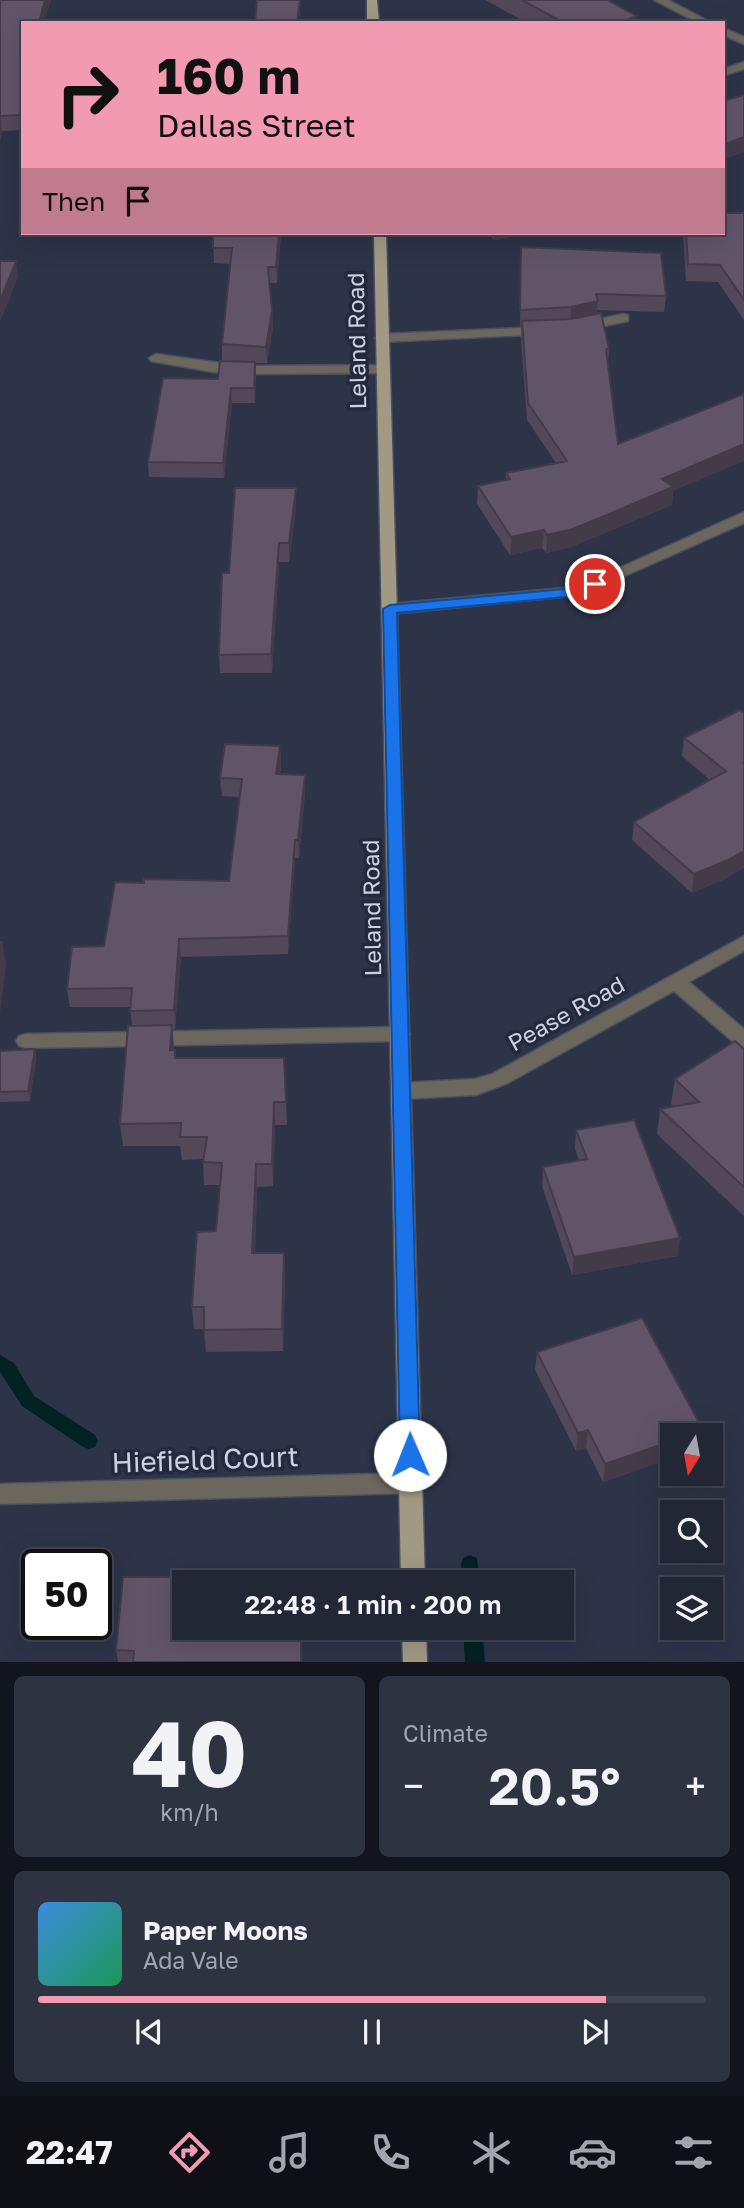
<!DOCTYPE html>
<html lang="en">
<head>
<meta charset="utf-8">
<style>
	:root { --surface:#222736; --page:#2e3342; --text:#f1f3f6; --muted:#a2a5ad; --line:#3f4451; --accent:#f19ab2 }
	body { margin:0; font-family:"Golos Text",sans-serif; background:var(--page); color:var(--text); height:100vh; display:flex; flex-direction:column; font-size:26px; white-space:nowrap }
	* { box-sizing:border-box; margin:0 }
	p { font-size:23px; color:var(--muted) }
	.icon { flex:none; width:38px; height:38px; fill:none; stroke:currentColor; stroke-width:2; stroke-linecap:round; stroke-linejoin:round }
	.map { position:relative; height:1662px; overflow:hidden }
	.panel { display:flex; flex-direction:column; gap:14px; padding:14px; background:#13151e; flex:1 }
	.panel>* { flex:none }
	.top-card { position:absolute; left:21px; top:21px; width:704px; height:214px; border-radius:0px; box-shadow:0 7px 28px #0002,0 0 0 2px var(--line); background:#f19ab2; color:#111; overflow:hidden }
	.needle { width:46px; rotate:191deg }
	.controls { position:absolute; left:660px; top:1423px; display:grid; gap:14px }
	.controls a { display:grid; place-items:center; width:63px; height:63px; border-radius:0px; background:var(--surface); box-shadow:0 7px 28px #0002,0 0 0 2px var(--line); font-size:35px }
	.speed { position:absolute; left:21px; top:1549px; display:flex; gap:14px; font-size:35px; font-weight:700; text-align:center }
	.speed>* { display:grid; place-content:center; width:91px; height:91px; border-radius:50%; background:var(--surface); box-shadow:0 7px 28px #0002,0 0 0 2px var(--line); line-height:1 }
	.speed .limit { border:4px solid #111; border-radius:10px; background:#fff; color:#111 }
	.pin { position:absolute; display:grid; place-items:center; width:60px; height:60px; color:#fff; margin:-30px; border:4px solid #fff; border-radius:50%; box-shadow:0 2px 7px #0007 }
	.me { position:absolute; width:77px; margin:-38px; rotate:359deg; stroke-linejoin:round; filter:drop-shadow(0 0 5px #0008) }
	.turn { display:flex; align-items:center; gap:24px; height:147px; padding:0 21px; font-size:32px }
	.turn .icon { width:91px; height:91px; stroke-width:2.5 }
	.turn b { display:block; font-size:49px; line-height:60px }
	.then { display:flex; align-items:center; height:66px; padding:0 21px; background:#0003; gap:14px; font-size:26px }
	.big { font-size:52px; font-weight:600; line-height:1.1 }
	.panel .card { flex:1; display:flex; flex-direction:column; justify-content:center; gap:10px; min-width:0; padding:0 24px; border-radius:10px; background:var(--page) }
	.panel .dial { align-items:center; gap:0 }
	.dial b { font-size:91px; line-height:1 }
	.song { display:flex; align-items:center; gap:21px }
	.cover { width:84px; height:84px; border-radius:10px; background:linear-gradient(135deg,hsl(210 70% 55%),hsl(150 70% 35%)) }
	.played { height:7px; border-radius:4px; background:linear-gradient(90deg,var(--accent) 85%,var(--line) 85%) }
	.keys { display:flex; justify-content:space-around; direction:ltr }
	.heat { display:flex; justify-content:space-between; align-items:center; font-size:38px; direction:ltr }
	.panel .tiles { flex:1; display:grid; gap:14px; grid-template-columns:1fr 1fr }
	.card:last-child { grid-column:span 2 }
	.trip { position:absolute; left:172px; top:1570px; width:402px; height:70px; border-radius:0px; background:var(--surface); box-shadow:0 7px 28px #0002,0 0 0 2px var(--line); font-weight:600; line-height:70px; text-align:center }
	.menu { display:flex; height:112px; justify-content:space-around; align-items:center; background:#0e1016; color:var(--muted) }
	.menu .icon { width:49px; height:49px }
	.menu .active { color:var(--accent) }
	.menu b { font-size:32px; color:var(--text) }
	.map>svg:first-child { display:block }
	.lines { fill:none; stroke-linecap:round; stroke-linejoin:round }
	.stream { fill:#002225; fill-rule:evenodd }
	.minor-casing { stroke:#4a5063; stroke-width:3 }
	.major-casing { stroke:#4a5063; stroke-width:3 }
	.minor { fill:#6b675d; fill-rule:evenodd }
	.major { fill:#a19984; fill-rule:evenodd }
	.wall { fill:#53485a }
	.shaded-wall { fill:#443b4a }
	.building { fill:#615469; stroke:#443b4a; stroke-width:2 }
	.route { fill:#1a73e8; stroke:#114b97; stroke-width:2 }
	.labels { text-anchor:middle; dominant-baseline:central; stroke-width:7; stroke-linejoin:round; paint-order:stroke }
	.street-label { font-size:23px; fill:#cdd2df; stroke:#242a3d }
	.near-street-label { font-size:28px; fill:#cdd2df; stroke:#242a3d }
</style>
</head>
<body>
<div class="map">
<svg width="744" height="1662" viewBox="0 0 744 1662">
	<rect width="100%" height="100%" fill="#2d3448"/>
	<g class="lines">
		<!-- stream -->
		<g class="stream">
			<path d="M0,1355l14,8 20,33 61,39 3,6 -3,6 -6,2 -6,-2 -61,-41 -22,-34z"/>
			<path d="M470,1555l7,3 3,24h-18l-1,-18 2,-6z"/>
			<path d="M463,1628h19l3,34h-20z"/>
		</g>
		<defs>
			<g id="minor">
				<path d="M654,0h14l44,23h-14z"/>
				<path d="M723,28l21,9v7l-21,-9z"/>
				<path d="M744,62v7l-21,7v-7z"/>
				<path d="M623,314l5,1v6l-47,10 -7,-4 2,-3z"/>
				<path d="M543,327l5,1v6l-166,8 -7,-4 7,-4z"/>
				<path d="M156,354l86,12 141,-1 7,4 -7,4 -141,1 -29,-2 -62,-11 -2,-3z"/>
				<path d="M744,512v11l-144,64 -29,9 -181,18 -8,-5 8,-5 174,-16 26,-7z"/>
				<path d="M744,936v15l-55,31 55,47v18l-7,-2 -63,-54 -168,93 -30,11 -74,4 -7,-3 -3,-5 3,-5 7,-3 73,-4 17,-5z"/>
				<path d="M400,1027l7,2 3,5 -3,5 -7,2 -374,7 -7,-2 -3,-5 3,-5 7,-2z"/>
				<path d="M411,1473l8,3 3,7 -3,7 -8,3 -411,11v-20z"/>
			</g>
			<g id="major">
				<path d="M367,0h10l2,23h-12z"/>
				<path d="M374,233h12l39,1349h-24z"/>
				<path d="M402,1628h24l1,34h-24z"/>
			</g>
		</defs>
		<!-- minor casing -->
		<use href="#minor" class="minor-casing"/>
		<!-- major casing -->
		<use href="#major" class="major-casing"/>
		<!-- minor -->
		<use href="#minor" class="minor"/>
		<!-- major -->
		<use href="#major" class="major"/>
	</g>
	<!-- wall -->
	<g class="wall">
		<path d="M0,0l23,23v107l-21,1 -2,9z"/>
		<path d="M485,0h124v2l27,21h-109z"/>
		<path d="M744,213v107l-26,-38 -32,-1 -3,-48h40z"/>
		<path d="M100,233h181l-4,50h-7l3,44 -6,36h-12v40h-23l-8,75 -75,-1 -1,-15 70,-83 4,-18v-17l8,-80 -16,-1 -1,-29h-113z"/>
		<path d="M489,233h35l-13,4 -17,3z"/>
		<path d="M521,247l145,49 -2,16 -67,-2v4l12,35 -1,13 10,82 55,47 -1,14 -101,42 -25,6 -4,-5 -32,7 -33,-51 1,-18 28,-6v-7l50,-10 -29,-43 -6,-81v-14l-1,1z"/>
		<path d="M296,507l-7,55h-10l-7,111h-52l-1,-18 10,-82z"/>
		<path d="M740,710l-13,168 -35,15 -60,-53 2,-18 76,-42 -28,-24 2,-18z"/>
		<path d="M280,746l1,19 -1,9 25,1v18l-6,65h-4l-7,96 -107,3 -6,72h-3l2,21 2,8h108l3,67h-12l-2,61 -16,1 -2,66 30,22 -2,76 -77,1 -2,-23h-10l-2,-22 24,-76 4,-46h-16l-1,-26 -21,1 -2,-14h-57l-3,-22 12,-98 -2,-19h-60l-3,-18 37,-43 40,-63 85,-2 10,-84 -17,-1 -2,-18z"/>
		<path d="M35,1049l1,10 -6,42 -30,1v-51z"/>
		<path d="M744,1049v167l-87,-82 3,-25 14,-3 -3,-2 4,-25z"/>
		<path d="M576,1130l102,126 -106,19 -30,-89 1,-19 36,-7 -4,-11z"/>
		<path d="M537,1352l166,78 -1,5h-30v23l-69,24 -17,-34 -10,3 -41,-81z"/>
		<path d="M184,1628l93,6h24l1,28h-184l-2,-12z"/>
	</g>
	<!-- shaded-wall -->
	<g class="shaded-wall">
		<path d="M45,0h6l-7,23h-5z"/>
		<path d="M300,0v15l-1,8h-2z"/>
		<path d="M637,16l-1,7h-17z"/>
		<path d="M1,116l1,15 -2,9v-22z"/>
		<path d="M744,137v15l-21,8v-15z"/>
		<path d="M279,233h2l-4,50 -1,-16z"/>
		<path d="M494,233h30l-13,4 -17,3z"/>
		<path d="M16,261l2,16 -18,45v-21z"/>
		<path d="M598,301l-2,16 -26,6 1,-16z"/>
		<path d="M272,311l1,16 -6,36 -1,-16z"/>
		<path d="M255,362l1,15 -1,26 -1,-15z"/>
		<path d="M231,388l1,15 -8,75 -1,-15z"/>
		<path d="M744,444v17l-71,30 -1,14 -101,42 -25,6 1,-18 115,-56z"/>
		<path d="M296,488v19l-7,55v-19z"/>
		<path d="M544,530l-2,18 -32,7 1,-18z"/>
		<path d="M279,543v19l-7,111 -1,-19z"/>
		<path d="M280,746l1,19 -4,27 -1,-18z"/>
		<path d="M305,775v18l-6,65 -1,-18z"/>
		<path d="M295,840v18l-7,96v-18z"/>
		<path d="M744,851v17l-17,10 -35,15 2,-19z"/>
		<path d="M179,939l2,18 -6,72 -1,-19z"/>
		<path d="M2,942l4,23 -6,48v-54z"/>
		<path d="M172,1025l2,23 -2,24 -2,-22z"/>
		<path d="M35,1049l1,10 -6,42 -2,-10z"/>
		<path d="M274,1102l1,23 -2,61 -1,-22z"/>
		<path d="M256,1164l1,23 -3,88 -2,-22z"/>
		<path d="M680,1238l-2,18 -106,19 2,-18z"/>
		<path d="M284,1253l1,22 -2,76 -1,-22z"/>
		<path d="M588,1430l-2,18 -10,3 2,-18z"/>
		<path d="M703,1430l-1,5h-13z"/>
		<path d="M672,1441v17l-69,24 2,-18z"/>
	</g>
	<!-- building -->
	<g class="building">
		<path d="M0,0h45l-6,23h-16v92l-22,1 -1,2z"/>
		<path d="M257,0h43l-3,23h-42z"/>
		<path d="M522,0h87v1l28,15 -18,7h-55z"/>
		<path d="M744,95v42l-21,8v-44z"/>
		<path d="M723,213h21v87l-24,-35 -32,-1 -2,-31h37z"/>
		<path d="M213,233h66l-3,34h-8l4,44 -6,36 -44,-3 10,-96h-19z"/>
		<path d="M521,247l140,6 5,43 -70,-2 2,7 -27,6 -51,3z"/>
		<path d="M0,261h16l-16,40z"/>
		<path d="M601,313l8,36h-3l12,95 126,-50v50l-82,35 11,8 -100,42 -26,6 -3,-5 -33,7 -33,-51 32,-7 -4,-6 61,-12 -39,-58 -6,-82 49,-2z"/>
		<path d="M220,361l35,1 -1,26h-23l-8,75 -75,-1 15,-84 55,1z"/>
		<path d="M235,488h61l-7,55h-10l-8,111 -52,1 3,-82h7z"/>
		<path d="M740,710l4,3v49l-1,1 1,1v87l-14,8 -36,15 -60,-52 92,-51 -42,-33z"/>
		<path d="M225,744l55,2 -4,28 29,1 -7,65h-3l-7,96 -109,3 -5,71 -44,1 2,-23 -65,1 5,-42 32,-1 11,-64 29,1v-4l85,2 13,-102 -22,-1z"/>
		<path d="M0,942h2l-2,17z"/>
		<path d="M172,1025l-2,25h5v8h109l2,44h-12l-2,62h-16l-4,89h32l-2,76 -78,1v-23h-12l5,-75 19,-1 6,-68 -19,-1 4,-25h-27l1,-14 -61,1 8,-98z"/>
		<path d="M735,1041l9,8v138l-84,-78 39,-7 -24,-23z"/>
		<path d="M35,1049l-7,42 -28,1v-41z"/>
		<path d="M634,1120l46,118 -106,19 -31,-90 44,-8 -11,-29z"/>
		<path d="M642,1318l61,112 -14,5h-17v6l-67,23 -17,-34 -10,3 -41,-81z"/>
		<path d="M123,1577h99v5h-38v46h92v6h25v28h-168l1,-11 -18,-1z"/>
	</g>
	<!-- route -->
	<path class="route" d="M595,580l5,1v7l-35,9 -168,16 23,842 -3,6 -7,3 -7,-3 -3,-6 -17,-846 7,-4 174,-16z"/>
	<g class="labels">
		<!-- street labels -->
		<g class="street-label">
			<text transform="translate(356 341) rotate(-91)">Leland Road</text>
			<text transform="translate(371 908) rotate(-91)">Leland Road</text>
			<text transform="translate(566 1013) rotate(-29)">Pease Road</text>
		</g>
		<!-- near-street labels -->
		<g class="near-street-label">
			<text transform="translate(205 1459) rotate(-2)">Hiefield Court</text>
		</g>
	</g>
</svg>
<div class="controls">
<a><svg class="needle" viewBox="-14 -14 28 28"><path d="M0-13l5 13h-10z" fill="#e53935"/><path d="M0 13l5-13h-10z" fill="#a2a5ad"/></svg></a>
<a><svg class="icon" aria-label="search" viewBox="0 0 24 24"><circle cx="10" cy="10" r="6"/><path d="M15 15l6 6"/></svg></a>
<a><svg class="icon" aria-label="layers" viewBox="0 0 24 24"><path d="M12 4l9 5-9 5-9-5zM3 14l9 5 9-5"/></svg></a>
</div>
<div class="speed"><div class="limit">50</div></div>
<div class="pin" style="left:595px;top:584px;background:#d93025"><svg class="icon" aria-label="arrive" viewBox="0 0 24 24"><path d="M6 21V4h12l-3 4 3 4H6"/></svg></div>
<svg class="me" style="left:410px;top:1455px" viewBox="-20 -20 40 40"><circle r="19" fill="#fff"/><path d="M0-13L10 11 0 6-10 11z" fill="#1a73e8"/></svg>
<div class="trip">22:48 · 1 min · 200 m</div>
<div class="top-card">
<div class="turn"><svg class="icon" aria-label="right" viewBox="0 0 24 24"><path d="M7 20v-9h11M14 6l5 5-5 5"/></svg><div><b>160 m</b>Dallas Street</div></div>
<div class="then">Then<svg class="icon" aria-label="arrive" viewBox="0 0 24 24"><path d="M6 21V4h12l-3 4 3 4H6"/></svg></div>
</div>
</div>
<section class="panel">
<div class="tiles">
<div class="card dial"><b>40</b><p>km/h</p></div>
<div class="card"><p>Climate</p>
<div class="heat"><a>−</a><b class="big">20.5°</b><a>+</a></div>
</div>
<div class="card">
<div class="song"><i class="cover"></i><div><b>Paper Moons</b><p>Ada Vale</p></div></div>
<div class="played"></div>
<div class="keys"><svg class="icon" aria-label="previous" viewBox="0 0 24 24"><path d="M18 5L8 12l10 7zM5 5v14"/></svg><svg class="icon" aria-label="pause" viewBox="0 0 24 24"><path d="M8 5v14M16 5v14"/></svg><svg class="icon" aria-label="next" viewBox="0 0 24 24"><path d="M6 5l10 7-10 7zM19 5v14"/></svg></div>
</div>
</div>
</section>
<nav class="menu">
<b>22:47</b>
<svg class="icon active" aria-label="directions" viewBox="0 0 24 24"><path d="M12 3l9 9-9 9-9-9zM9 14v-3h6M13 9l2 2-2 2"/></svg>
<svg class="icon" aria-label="music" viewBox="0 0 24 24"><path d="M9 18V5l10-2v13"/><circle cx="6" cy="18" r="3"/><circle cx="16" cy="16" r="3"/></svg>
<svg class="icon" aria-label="phone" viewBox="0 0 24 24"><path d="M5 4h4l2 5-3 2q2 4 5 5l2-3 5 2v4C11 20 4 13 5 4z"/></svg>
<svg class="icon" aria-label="climate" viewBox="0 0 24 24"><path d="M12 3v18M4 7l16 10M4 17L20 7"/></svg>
<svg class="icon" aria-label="car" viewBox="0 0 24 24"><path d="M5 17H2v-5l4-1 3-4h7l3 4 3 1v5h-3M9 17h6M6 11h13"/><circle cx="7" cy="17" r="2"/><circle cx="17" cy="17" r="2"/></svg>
<svg class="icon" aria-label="filters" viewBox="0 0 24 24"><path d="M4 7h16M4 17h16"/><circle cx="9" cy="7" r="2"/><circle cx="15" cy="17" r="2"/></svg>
</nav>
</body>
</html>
